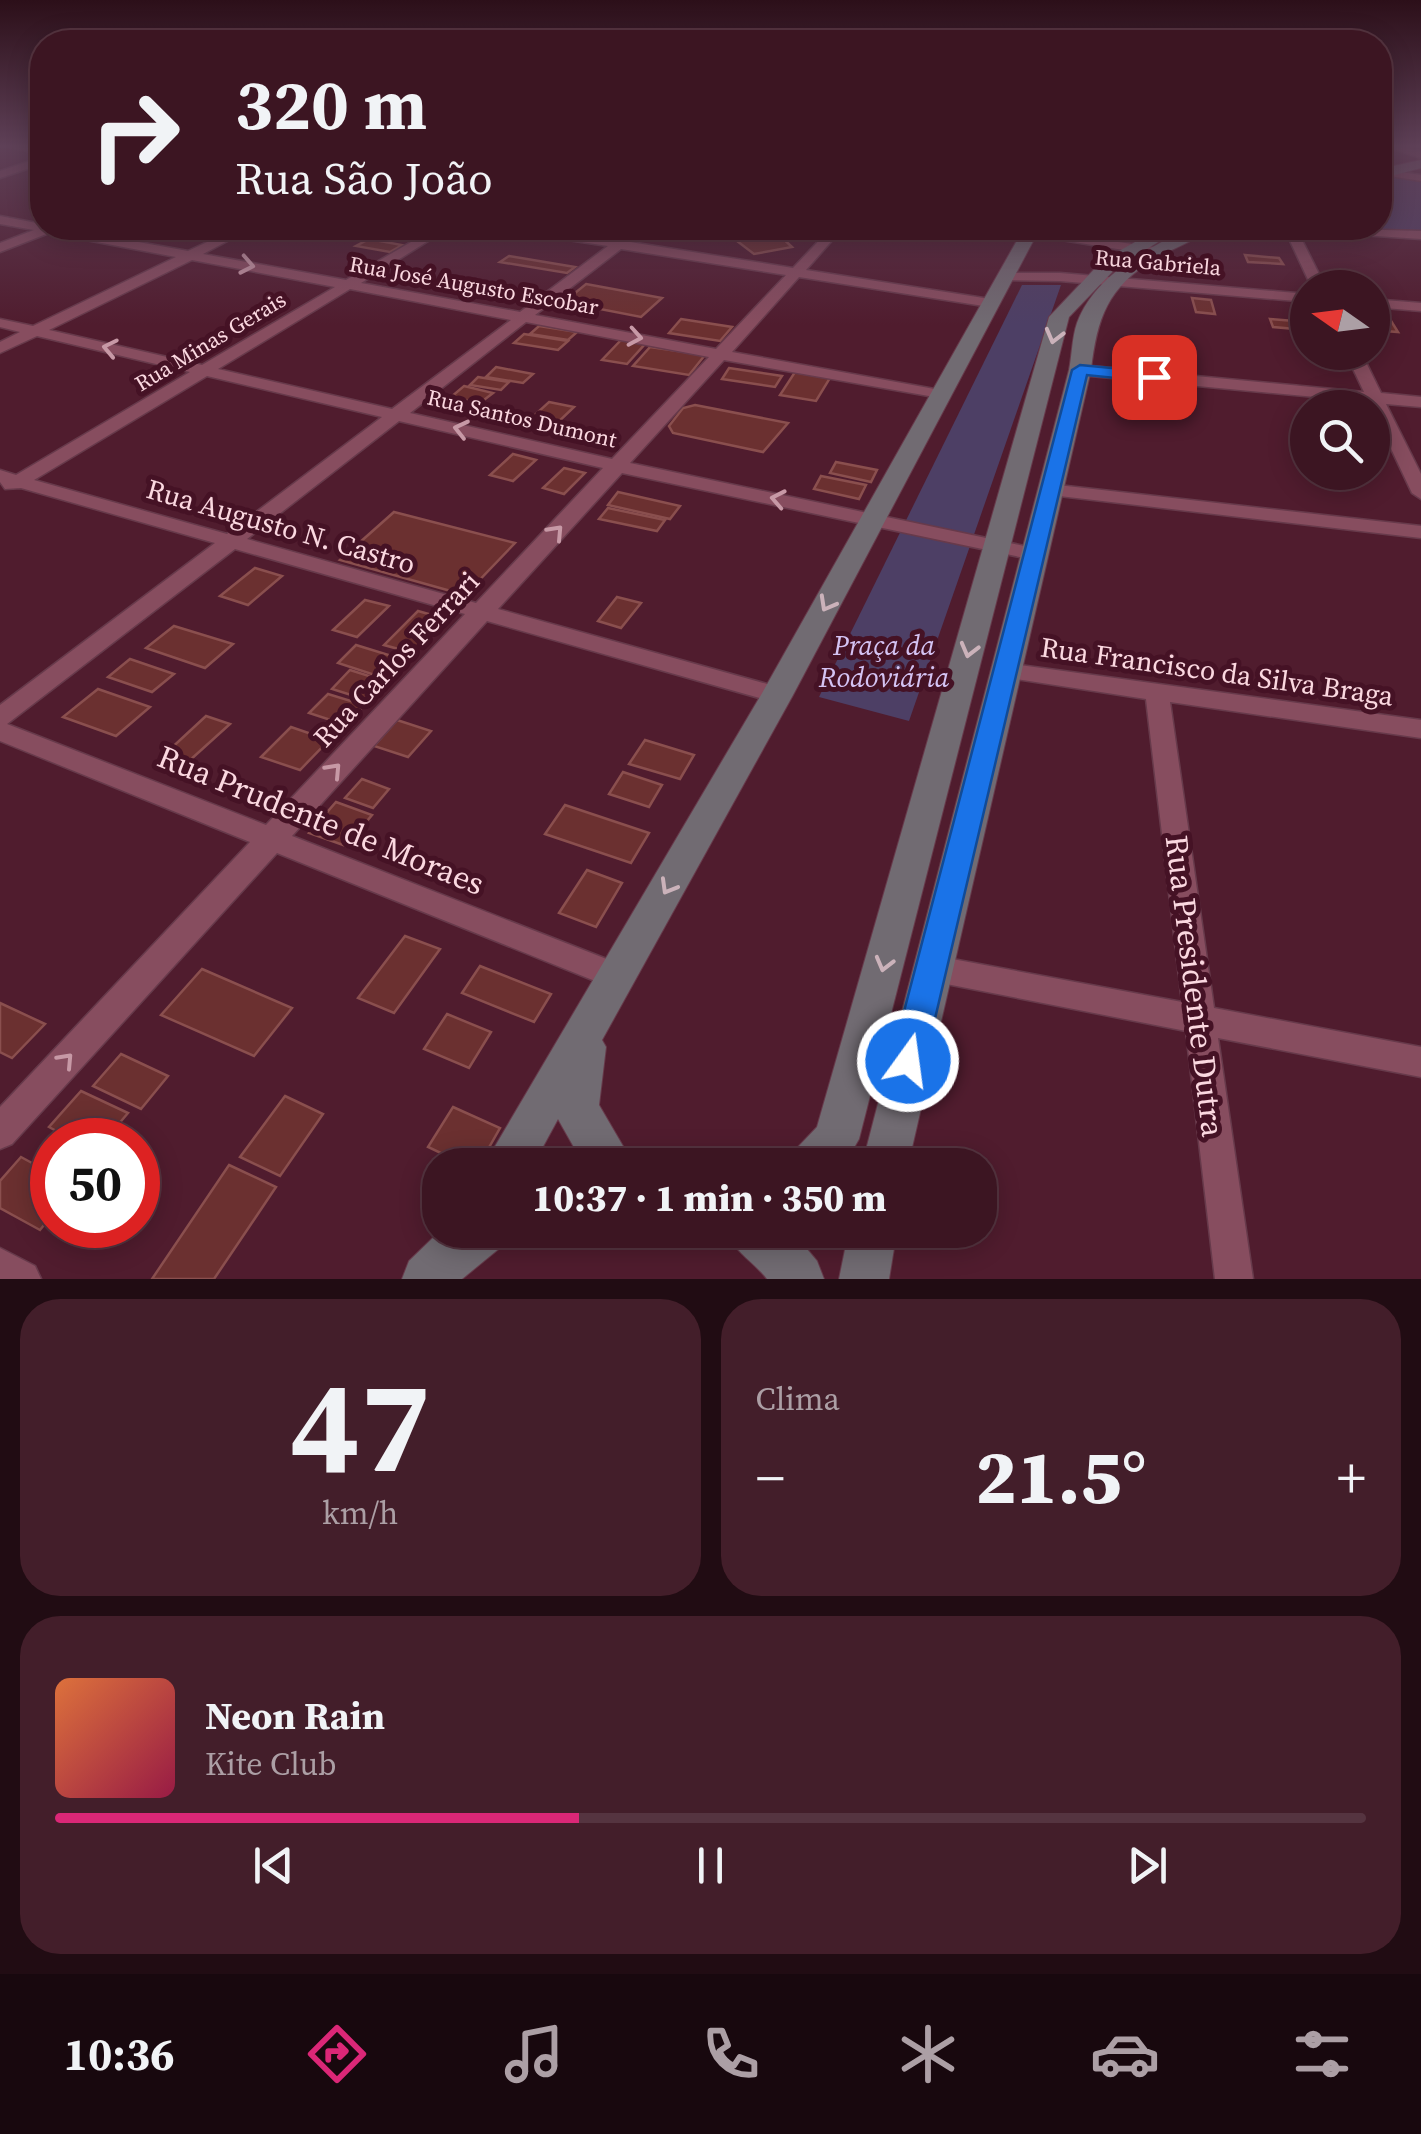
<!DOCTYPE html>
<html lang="pt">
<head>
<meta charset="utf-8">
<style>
	:root { --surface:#3c1522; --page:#431e2a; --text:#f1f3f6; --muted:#ac9fa5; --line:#553440; --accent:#db2777 }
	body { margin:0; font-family:"Source Serif 4",serif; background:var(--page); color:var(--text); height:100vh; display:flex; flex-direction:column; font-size:38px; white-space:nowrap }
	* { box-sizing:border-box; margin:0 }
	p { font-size:32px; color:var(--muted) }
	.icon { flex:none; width:55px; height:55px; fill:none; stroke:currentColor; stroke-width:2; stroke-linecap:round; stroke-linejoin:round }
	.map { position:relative; height:1279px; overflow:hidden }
	.details { display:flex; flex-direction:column; gap:20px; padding:20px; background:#210c13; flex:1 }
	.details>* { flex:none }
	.guide { position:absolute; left:30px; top:30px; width:1362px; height:210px; border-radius:40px; box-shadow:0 5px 25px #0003,0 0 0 2px var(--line); background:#3c1522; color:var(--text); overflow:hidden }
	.needle { width:65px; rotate:284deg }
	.tools { position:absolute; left:1290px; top:270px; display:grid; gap:20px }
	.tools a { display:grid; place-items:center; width:100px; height:100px; border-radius:50%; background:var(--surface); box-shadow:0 5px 25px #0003,0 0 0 2px var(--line); font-size:50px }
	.speed { position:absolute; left:30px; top:1118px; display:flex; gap:20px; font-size:50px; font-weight:700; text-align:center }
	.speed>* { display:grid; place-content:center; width:130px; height:130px; border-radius:50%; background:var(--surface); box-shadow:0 5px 25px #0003,0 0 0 2px var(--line); line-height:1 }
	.speed .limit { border:15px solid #d22; background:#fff; color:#111 }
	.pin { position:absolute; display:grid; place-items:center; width:85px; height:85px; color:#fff; margin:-42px; border-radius:20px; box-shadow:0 5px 15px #0006 }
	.me { position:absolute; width:110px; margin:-55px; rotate:14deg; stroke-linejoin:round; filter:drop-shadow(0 0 8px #0008) }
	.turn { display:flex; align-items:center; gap:35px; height:210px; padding:0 40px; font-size:45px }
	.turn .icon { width:130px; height:130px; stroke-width:2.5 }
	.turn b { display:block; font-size:70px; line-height:85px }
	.big { font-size:75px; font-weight:800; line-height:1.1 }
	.details .widget { flex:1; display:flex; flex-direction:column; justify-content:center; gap:15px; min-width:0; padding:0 35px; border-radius:40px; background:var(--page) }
	.details .dial { align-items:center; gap:0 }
	.dial b { font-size:130px; line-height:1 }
	.song { display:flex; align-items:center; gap:30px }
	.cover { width:120px; height:120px; border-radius:15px; background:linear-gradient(135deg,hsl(20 70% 55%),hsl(340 70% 35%)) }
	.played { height:10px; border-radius:5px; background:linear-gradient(90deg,var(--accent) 40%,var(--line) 40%) }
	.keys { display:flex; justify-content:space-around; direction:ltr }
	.heat { display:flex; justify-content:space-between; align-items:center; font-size:55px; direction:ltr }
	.details .tiles { flex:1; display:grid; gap:20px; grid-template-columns:1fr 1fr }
	.widget:last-child { grid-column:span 2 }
	.trip { position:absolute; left:422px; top:1148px; width:575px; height:100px; border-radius:40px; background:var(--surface); box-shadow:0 5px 25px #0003,0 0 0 2px var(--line); font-weight:800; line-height:100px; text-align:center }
	.dock { display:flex; height:160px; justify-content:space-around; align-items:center; background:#18080e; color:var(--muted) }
	.dock .icon { width:70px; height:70px }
	.dock .current { color:var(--accent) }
	.dock b { font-size:45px; color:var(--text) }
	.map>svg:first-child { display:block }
	.green { fill:#4d3f65 }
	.building { fill:#6b3030; stroke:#8a4f4e; stroke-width:2.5 }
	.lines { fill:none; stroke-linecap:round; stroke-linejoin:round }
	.street-casing { stroke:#673a4b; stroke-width:3 }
	.secondary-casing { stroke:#673a4b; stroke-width:2 }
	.street { fill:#874d5f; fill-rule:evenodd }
	.secondary { fill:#716b72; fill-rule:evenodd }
	.oneway { stroke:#c799a6 }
	.oneway2 { stroke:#cbb2ba }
	.route { fill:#1a73e8; stroke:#114b97; stroke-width:2.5 }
	.labels { text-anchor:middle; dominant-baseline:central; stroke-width:10; stroke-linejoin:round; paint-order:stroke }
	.far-street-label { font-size:22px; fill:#fbd8e0; stroke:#451225 }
	.street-label { font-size:28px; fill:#fbd8e0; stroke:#451225 }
	.park-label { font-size:28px; font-style:italic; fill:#d4c3f3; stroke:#451225 }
	.near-street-label { font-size:32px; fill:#fbd8e0; stroke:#451225 }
</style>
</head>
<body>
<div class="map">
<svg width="1421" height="1279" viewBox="0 0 1421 1279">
	<rect width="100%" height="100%" fill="#501c2e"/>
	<!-- green -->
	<g class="green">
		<path d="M1391,177l30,3v51l-63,-3h22v-47z"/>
		<path d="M1022,285h39l-152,436 -90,-24z"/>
	</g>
	<!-- building -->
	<g class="building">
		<path d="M720,228h52l20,19 -38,7z"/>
		<path d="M369,239l33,6 -12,7 -34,-6z"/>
		<path d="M1245,255l34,3 4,6 -35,-2z"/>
		<path d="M509,256l66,11 -8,6 -67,-11z"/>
		<path d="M586,284l76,14 -21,19 -77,-15z"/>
		<path d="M1192,298l19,2 4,14 -19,-2z"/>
		<path d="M1372,315l16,1 10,16 -26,-2z"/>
		<path d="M681,319l51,8 -12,14 -51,-8z"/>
		<path d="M1270,319l36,3 2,8 -35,-3z"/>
		<path d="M539,326l38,6 -9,8 -38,-6z"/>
		<path d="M524,334l44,7 -10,9 -44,-7z"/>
		<path d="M621,340l24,4 -18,20 -25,-4z"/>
		<path d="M650,347l55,8 -16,20 -56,-9z"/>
		<path d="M496,367l37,7 -10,9 -37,-6z"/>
		<path d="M729,368l53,8 -7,11 -53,-8z"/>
		<path d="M795,372l35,6 -14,23 -36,-6z"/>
		<path d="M478,377l31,5 -8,8 -31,-5z"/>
		<path d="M464,386l29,7 -13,10 -29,-6z"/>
		<path d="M446,398l32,7 -11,9 -33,-6z"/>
		<path d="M549,402l25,5 -22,21 -26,-5z"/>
		<path d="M695,405l93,18 -25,29 -90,-19 -4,-7 14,-18z"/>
		<path d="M513,454l23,6 -23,21 -23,-6z"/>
		<path d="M836,462l41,8 -6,12 -41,-9z"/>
		<path d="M564,468l21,5 -21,21 -21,-6z"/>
		<path d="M821,476l45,9 -7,14 -45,-10z"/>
		<path d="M618,492l62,14 -10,13 -62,-14z"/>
		<path d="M608,508l57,12 -8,11 -58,-12z"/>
		<path d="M394,512l121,31 -50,52 -125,-35z"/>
		<path d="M255,568l27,8 -34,29 -28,-9z"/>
		<path d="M617,597l24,6 -20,25 -23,-7z"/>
		<path d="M365,600l24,6 -32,31 -24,-7z"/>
		<path d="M418,611l28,8 -33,34 -29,-8z"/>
		<path d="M174,626l59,18 -28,24 -59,-20z"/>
		<path d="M356,645l49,15 -18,19 -49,-16z"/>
		<path d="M130,659l44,15 -22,18 -44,-15z"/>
		<path d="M350,670l35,11 -18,19 -35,-11z"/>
		<path d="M98,689l52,18 -34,29 -53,-19z"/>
		<path d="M328,694l36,11 -18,20 -37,-12z"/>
		<path d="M206,716l24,8 -41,37 -23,-8z"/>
		<path d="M397,720l34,11 -23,26 -34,-11z"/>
		<path d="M291,727l38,13 -29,30 -39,-13z"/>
		<path d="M645,740l49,15 -14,24 -51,-15z"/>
		<path d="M623,772l39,13 -13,22 -40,-13z"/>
		<path d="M362,779l27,10 -16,19 -28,-10z"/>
		<path d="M336,802l36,13 -26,31 -37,-13z"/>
		<path d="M565,805l84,28 -18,30 -86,-29z"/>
		<path d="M587,870l35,13 -26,44 -37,-14z"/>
		<path d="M405,936l35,13 -46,64 -36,-15z"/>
		<path d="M480,966l71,28 -17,28 -72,-29z"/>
		<path d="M202,969l90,39 -38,48 -93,-41z"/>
		<path d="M0,1003l45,21 -33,34 -12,-6z"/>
		<path d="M447,1014l44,18 -22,36 -45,-19z"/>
		<path d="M121,1054l47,22 -27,33 -48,-23z"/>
		<path d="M81,1091l47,22 -23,27h-32l-24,-13z"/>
		<path d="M285,1096l38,18 -43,62 -40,-19z"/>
		<path d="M453,1107l47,21 -21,37h-13l-38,-18z"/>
		<path d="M21,1157l31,17v41l-12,15 -40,-22v-27z"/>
		<path d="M229,1165l47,22 -62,92h-62z"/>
	</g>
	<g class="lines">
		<defs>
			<g id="street">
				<path d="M3,146l39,2v6z"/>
				<path d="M1389,146l32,5v7l-31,-10z"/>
				<path d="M42,157v7l-42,14v-7z"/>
				<path d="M1387,170l34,5v6l-38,-6z"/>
				<path d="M0,216l42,8v4h19l127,23 49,-23h15l-49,26 143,26 89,-52h14l-88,55 159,29 88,-66 -93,-14 -6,-4h27l80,12 17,-12h13l-16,14 163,26 38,-40h12l-37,42 184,29 7,4 -7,4 -191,-30 -67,75 208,38 8,5 -2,4 -222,-39 -94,103 404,85 10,6 -10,6 -412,-87 -124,136 287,80 4,6 -4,6 -8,2 -290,-82 -195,215 335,131 4,9 -4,9 -11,4 -11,-4 -328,-132 -265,291 -12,5v-42l250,-265 -250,-101v-36l215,-162 -194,-55 -16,1 -5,-7v-12l16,5 174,-103 -153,-36 -37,17v-11l20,-10 -20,-5v-8l33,7 143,-69 -127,-24 -49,19v-9l34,-13 -34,-6zM621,249l165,26 -70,74 -181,-34zM192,260l143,27 -133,78 -153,-35zM350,289l161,31 -119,89 -174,-40zM526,322l183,35 -97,102 -202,-46zM207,376l175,41 -155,117 -193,-54zM399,421l204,47 -127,135 -229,-64zM235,549l230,65 -199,211 -259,-101z"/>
				<path d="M986,228h29l140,19 7,4 -7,4z"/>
				<path d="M1284,228h12l30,60h-14z"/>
				<path d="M1311,228l110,3v8l-104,-7z"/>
				<path d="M1005,273h55l248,21v8l-248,-21 -60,-1v-6z"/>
				<path d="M1372,299l49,4v8l-49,-4z"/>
				<path d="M1345,352h16l20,41 40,4v10l-35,-3 35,70v25l-9,-6 -43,-91 -289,-27 -8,-5 8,-5 284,27z"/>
				<path d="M1049,484l372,42v12l-379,-44 -2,-4z"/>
				<path d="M1005,663l416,57v18l-251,-36 44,306 207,39v30l-203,-39 35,241h-38l-29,-248 -255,-50 -11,-4 -4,-9 4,-9 11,-4 251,47 -36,-303 -149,-23 -4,-5z"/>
				<path d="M0,1248l35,18 6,13h-41z"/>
			</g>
			<g id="secondary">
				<path d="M1421,160v8l-41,11v-10z"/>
				<path d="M1024,228h16l-247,467 -191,345 4,7 -7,58 35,60h-50l-26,-46 -25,46h-49l277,-470z"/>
				<path d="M1160,228h21l-65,40 -47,49 -210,822 -15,26h-53l6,-17 20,-21 232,-810 54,-57z"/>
				<path d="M1189,228h20c-14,14 -37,20 -54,31 -48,28 -58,60 -64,111l-183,795h-46l207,-795c3,-15 3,-33 8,-47 18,-48 70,-74 112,-95z"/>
				<path d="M441,1230h67l-7,17 -39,32h-60l7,-18z"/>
				<path d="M726,1230h65l26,31 7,18h-57c-14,-18 -33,-27 -41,-49z"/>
				<path d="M849,1230h48l-8,49h-50z"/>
			</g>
		</defs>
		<!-- street casing -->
		<use href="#street" class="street-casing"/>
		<!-- secondary casing -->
		<use href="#secondary" class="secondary-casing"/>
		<!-- street -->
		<use href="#street" class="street"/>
		<!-- secondary -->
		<use href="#secondary" class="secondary"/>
	</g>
	<!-- one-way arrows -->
	<defs><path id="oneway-chevron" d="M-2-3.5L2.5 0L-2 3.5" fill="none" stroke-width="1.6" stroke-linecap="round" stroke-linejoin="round" transform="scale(2.5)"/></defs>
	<g class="oneway">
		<use href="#oneway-chevron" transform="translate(247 265) rotate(11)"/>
		<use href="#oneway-chevron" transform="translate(635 337) rotate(10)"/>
		<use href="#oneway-chevron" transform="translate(110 348) rotate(-168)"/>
		<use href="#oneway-chevron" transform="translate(461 429) rotate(-167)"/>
		<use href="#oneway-chevron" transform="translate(778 499) rotate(-169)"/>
		<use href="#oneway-chevron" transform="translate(556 532) rotate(-47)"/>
		<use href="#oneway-chevron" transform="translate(334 770) rotate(-47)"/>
		<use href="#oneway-chevron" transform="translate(66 1060) rotate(-47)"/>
	</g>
	<g class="oneway2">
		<use href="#oneway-chevron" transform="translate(1054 336) rotate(105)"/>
		<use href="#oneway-chevron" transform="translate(827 604) rotate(119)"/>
		<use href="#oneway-chevron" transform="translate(969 650) rotate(105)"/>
		<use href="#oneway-chevron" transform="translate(668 887) rotate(120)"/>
		<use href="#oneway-chevron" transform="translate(884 964) rotate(105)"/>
	</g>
	<!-- sky -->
	<linearGradient id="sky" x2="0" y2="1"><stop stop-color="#2c0f19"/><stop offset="0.45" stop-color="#5e4057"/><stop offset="1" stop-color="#5e4057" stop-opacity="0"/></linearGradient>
	<rect width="1421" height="325" fill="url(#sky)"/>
	<!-- route -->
	<path class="route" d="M1080,365l74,7 8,5 -8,5 -67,-7 -162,686 -5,11 -12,4 -12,-4 -5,-11 181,-691z"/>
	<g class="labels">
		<!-- far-street labels -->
		<g class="far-street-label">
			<text transform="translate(1158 262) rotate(5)">Rua Gabriela</text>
			<text transform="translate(474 285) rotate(10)">Rua José Augusto Escobar</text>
			<text transform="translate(210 341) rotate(-31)">Rua Minas Gerais</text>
			<text transform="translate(522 418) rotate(13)">Rua Santos Dumont</text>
		</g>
		<!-- street labels -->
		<g class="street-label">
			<text transform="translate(281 526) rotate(16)">Rua Augusto N. Castro</text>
			<text transform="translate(396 659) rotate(-47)">Rua Carlos Ferrari</text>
			<text transform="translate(1217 671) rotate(8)">Rua Francisco da Silva Braga</text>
		</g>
		<!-- park labels -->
		<g class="park-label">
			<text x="884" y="645">Praça da<tspan x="884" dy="32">Rodoviária</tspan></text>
		</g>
		<!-- near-street labels -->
		<g class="near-street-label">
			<text transform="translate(321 820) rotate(22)">Rua Prudente de Moraes</text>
			<text transform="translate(1195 986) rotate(83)">Rua Presidente Dutra</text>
		</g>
	</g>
</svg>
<div class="tools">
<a><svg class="needle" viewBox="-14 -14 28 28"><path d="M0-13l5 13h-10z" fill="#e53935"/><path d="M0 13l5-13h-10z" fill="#ac9fa5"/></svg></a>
<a><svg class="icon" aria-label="search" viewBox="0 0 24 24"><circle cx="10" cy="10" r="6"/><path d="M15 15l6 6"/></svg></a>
</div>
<div class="speed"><div class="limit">50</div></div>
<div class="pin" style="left:1154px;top:377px;background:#d93025"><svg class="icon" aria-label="arrive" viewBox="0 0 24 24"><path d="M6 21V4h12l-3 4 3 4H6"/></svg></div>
<svg class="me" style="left:908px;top:1061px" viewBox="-20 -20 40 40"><circle r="17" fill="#1a73e8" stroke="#fff" stroke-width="3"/><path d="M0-11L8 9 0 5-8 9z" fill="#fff"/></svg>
<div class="trip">10:37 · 1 min · 350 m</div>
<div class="guide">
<div class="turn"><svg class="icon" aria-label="right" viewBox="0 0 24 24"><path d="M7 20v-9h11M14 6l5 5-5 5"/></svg><div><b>320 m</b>Rua São João</div></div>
</div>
</div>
<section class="details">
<div class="tiles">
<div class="widget dial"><b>47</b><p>km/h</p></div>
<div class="widget"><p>Clima</p>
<div class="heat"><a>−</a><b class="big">21.5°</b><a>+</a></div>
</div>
<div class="widget">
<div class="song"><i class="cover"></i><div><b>Neon Rain</b><p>Kite Club</p></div></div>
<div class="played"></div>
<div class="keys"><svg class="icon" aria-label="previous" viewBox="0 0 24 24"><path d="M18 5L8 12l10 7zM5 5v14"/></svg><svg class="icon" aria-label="pause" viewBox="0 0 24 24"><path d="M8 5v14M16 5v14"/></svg><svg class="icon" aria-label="next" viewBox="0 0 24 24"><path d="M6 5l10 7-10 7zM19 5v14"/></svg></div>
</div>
</div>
</section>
<nav class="dock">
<b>10:36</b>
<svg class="icon current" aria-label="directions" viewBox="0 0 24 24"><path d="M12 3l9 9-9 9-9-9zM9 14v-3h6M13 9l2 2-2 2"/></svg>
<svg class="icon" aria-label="music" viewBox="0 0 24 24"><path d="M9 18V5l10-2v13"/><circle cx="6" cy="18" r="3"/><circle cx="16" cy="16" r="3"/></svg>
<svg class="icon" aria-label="phone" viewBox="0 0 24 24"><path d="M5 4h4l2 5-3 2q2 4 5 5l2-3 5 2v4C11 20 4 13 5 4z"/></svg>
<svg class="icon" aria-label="climate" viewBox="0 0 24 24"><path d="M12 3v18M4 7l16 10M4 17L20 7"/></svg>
<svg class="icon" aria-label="car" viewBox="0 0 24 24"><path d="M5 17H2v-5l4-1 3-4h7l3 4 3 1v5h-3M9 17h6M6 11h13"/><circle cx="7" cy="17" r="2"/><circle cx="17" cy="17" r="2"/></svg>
<svg class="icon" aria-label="filters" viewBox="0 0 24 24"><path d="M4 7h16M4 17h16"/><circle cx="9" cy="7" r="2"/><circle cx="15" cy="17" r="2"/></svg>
</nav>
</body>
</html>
